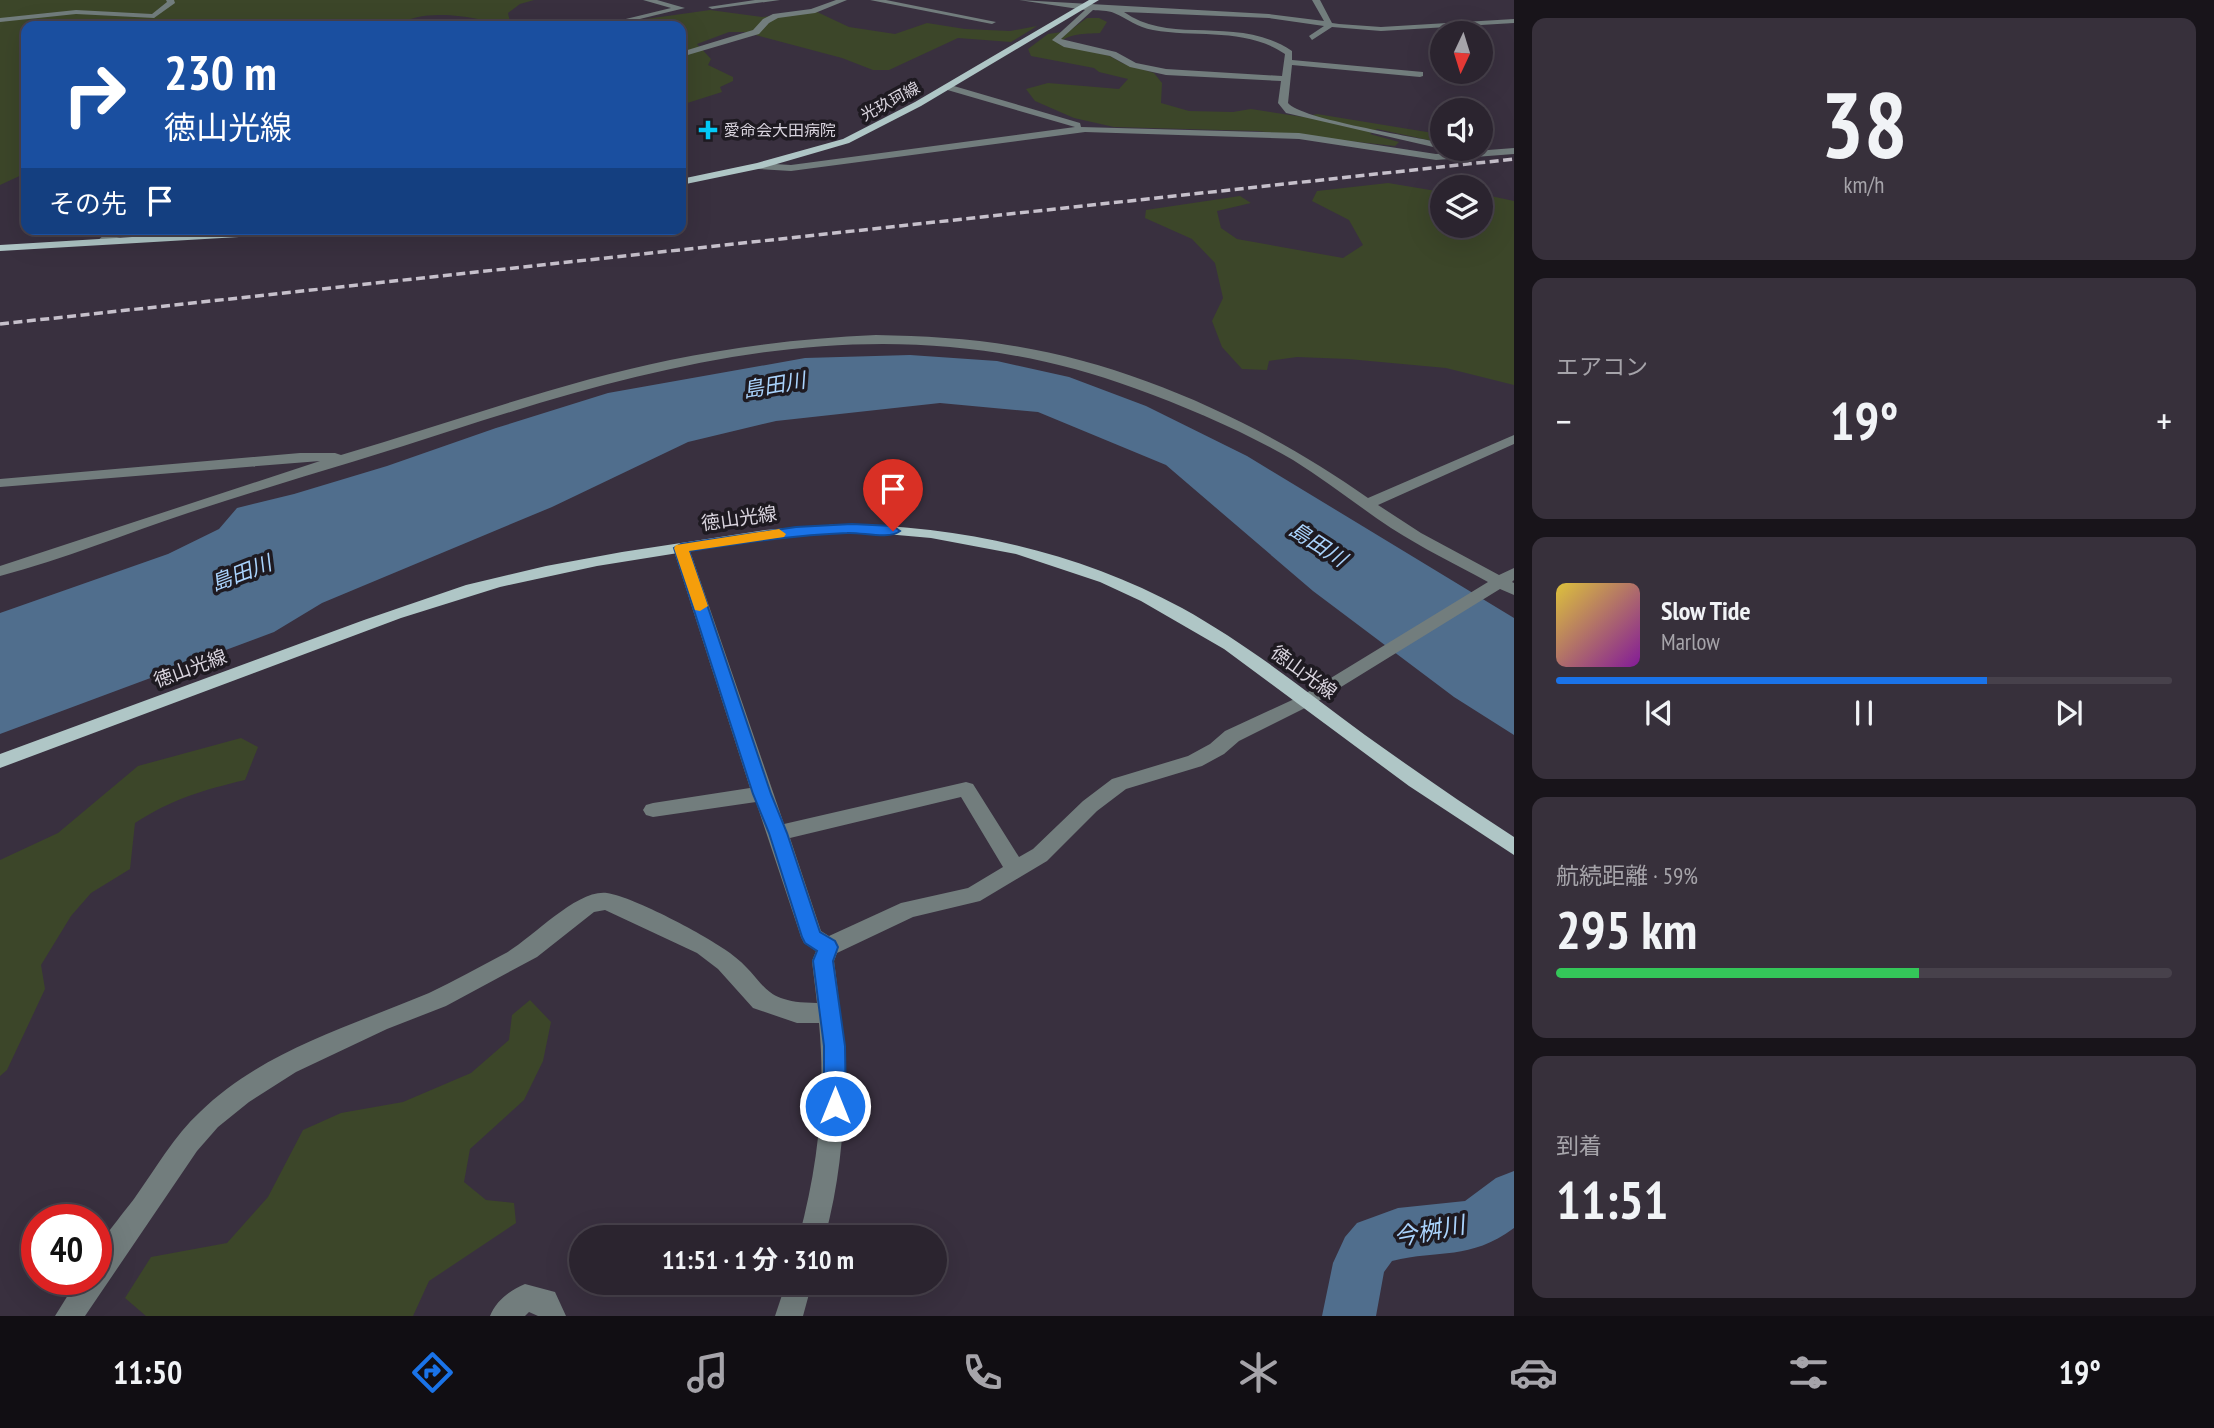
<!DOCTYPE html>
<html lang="ja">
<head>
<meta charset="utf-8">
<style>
	:root { --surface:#2b242f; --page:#37303b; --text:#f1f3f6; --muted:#a6a4aa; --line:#47414b; --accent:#1a73e8 }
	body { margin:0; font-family:"PT Sans Narrow","Noto Sans JP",sans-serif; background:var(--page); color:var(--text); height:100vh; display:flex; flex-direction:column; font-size:26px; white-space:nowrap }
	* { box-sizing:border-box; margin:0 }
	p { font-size:23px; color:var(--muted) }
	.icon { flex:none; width:38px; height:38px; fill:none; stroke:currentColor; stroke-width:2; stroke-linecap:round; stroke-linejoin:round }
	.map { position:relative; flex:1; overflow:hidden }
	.panel { display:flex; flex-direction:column; gap:18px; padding:18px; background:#18141a; width:700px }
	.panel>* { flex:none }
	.top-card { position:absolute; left:21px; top:21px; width:665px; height:214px; border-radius:14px; box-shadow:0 7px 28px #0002,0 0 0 2px var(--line); background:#1a4fa0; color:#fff; overflow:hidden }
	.needle { width:46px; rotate:184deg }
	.controls { position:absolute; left:1430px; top:21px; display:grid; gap:14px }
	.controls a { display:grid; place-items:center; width:63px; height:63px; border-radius:50%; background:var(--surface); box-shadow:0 7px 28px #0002,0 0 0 2px var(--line); font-size:35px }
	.speed { position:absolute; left:21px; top:1204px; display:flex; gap:14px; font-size:35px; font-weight:700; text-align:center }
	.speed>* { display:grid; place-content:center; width:91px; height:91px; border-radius:50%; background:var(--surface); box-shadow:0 7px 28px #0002,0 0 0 2px var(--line); line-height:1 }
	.speed .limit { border:10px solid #d22; background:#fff; color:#111 }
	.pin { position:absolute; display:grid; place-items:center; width:60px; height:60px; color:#fff; margin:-72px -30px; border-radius:50% 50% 50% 0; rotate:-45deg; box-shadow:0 0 7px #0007 }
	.pin .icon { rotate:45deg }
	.me { position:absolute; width:77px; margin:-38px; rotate:0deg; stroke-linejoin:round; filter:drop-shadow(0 0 5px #0008) }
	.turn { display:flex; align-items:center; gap:24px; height:147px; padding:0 28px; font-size:32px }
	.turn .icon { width:91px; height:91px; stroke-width:2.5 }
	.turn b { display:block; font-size:49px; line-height:60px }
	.then { display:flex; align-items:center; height:66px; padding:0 28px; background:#0003; gap:14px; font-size:26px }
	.big { font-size:52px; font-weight:700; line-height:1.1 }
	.panel .card { flex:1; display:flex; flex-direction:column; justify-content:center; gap:10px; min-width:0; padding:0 24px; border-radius:14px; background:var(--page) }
	.panel .dial { align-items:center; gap:0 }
	.dial b { font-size:91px; line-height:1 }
	.song { display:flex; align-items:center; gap:21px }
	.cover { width:84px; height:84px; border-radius:10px; background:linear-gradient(135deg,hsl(50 70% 55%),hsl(290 70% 35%)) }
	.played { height:7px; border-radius:4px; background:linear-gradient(90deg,var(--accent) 70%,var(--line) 70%) }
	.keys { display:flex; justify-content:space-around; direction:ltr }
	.heat { display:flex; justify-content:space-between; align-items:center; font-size:38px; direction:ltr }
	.charge { height:10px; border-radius:5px; background:linear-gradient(90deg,#34c759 59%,var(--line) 0) }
	.trip { position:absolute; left:569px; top:1225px; width:378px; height:70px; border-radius:35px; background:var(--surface); box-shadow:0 7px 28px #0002,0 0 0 2px var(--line); font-weight:700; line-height:70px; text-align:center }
	.menu { display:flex; height:112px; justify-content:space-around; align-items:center; background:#110e13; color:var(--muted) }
	.menu .icon { width:49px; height:49px }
	.menu .selected { color:var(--accent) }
	.menu b { font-size:32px; color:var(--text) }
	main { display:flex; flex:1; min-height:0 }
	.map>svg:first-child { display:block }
	.green { fill:#3c4629 }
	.water { fill:#506e8d }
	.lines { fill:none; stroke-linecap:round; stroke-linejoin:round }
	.river { fill:#506e8d; fill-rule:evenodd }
	.minor { fill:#727d7d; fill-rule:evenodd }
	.major { fill:#afc6c6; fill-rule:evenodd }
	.rail { stroke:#c6c0cb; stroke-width:3.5; stroke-dasharray:9 4.5; stroke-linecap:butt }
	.route { fill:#1a73e8; stroke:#114b97; stroke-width:2 }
	.slow { fill:#f59e0b }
	.poi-dot { fill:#03cbf9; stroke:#1e1a21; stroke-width:2.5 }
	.labels { text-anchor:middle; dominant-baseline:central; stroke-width:7; stroke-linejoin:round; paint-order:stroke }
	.far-street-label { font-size:16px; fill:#d9d4de; stroke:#1e1a21 }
	.far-poi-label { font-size:16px; fill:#d9d4de; stroke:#1e1a21; text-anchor:start }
	.street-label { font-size:19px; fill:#d9d4de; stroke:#1e1a21 }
	.water-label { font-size:21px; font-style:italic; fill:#aad3fc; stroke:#1e1a21 }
	.near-water-label { font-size:24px; font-style:italic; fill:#aad3fc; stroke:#1e1a21 }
</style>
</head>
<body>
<main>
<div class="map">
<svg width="1514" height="1316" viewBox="0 0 1514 1316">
	<rect width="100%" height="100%" fill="#39303f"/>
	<!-- green -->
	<g class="green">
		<path d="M0,0h534l-14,4 -12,9 3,13h-29l-4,-7c-24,-5 -62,-8 -82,7h-370v147l-26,12z"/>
		<path d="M710,10l52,7 53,-6 34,16 46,7 32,-11 38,6 45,2 27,-5 -26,16 -53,-4 -69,32h-16l-31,-12 -98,-26h-15l-32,12 14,15 -3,6 25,12v4l-13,6 2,5 -41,13v-79h-65l30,-7z"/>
		<path d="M1087,18h12l8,4 -7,11c-15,1 -32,0 -42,11l52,12 12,7 32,10 8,10 -1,20 28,8 44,1 18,-3 52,8 14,-3 122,20 3,2v7l-65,-14 -7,5 29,8 -4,4 -138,-15 -143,-4 -40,-9 -39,-17 -9,-12 22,-6 71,6 9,-10 -29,-7 -5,-4 -63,-12 -3,-7 20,-15 21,-3z"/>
		<path d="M1388,183l54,9v34h38l1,-32 33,7v184l-68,-17 -98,-9 -51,-2 -28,4 -2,9 -25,-1 -20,-22 -10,-26 11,-23 -8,-35 -23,-24 -47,-21 1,-8 94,-14 11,7 -34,8 4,17 16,11 106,19 20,-13 -14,-25 -37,-19 5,-10z"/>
		<path d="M241,738l17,9 -13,33c-42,10 -73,19 -110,43l-5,46 -39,24 -20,23 -30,49 4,24 -38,81 -7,6v-216l58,-27 80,-67z"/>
		<path d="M530,1000l21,22 -8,39 -19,39 -54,49 -6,33 22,18 28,3 2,20 -87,58 -16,35h-267l-21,-18 26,-41 76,-14 41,-46 35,-67 38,-17 62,-11 68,-29 38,-33 3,-25z"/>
	</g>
	<!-- water -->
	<path class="water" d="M910,355l87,6 72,16 77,29 101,50 267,162v117l-60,-38 -141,-106 -147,-126 -128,-53 -98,-9 -164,18 -88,21 -136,65 -230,96 -48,29 -274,102v-121l168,-59 51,-25 18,-21 57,-14 93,-28 109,-38 112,-35 197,-35z"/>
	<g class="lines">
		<!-- river -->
		<path class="river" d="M1514,1171v57c-45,33 -74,21 -122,33l-8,11 -8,44h-54l11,-53 12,-26 12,-14 41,-15 67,-7 31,-23z"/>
		<!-- minor -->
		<g class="minor">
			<path d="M166,0h8l1,3 -21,15 -78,-4 -76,8v-4l76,-8 76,4 15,-12z"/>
			<path d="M643,0h14l28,8 -74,18h-14l74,-18z"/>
			<path d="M755,0h25l-68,9 -4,-2z"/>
			<path d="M836,0h11l-32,13 -37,5 -9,5 -10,11 -78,23v-5l72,-22 10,-11 10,-5 38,-5z"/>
			<path d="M870,0h16l110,22 -4,2z"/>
			<path d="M1019,0l250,14 55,7 -12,-21h8l12,23 7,1 42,3 133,-8v4l-133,8 -49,-4 -20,13 -3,-4 15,-10 -55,-8 -145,-6c47,34 113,2 168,39v9l131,12v4l-3,1 -128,-12 -4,38c12,16 128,34 154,40v6l-156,-36 -8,-10 3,-22 -115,-6 -36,-8 -20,-11 -46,-9 -12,-7 33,-30zM1093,10c6,1 15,0 21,3 14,6 23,14 39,17 45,8 92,-3 132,24l-3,22 -116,-7 -30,-6 -20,-11 -55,-13z"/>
			<path d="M440,19l15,5 1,2 -19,-3z"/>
			<path d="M947,84l133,39 1,4 218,6 137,21 78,-6v6l-78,6 -137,-21 -214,-7 -294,39 -32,-2 -5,-3 5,-3 32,2 284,-38 -131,-38 -1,-2z"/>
			<path d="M126,229h23l-36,10 -11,6 -6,-3 9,-8z"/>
			<path d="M876,335c47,1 92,3 138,11 124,20 252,80 354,152l146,-63v9l-136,61 43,28 78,42 15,-7v12l-2,2 2,1v12l-14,-6 -185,114 -76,38 -15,13 -22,12 -76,23 -29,22 -50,50 -67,40 -67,16 -76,36 -3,8c13,97 16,181 -9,276h-26c19,-71 27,-141 20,-214h-22l-44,-15 -35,-39 -21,-16 -92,-43 -11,2 -57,45 -91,49 -59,23 -91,43 -47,30 -31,25 -21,24 -112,165h-30l23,-37h18c0,-7 -2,-19 0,-26 4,-13 31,-44 40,-57 20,-28 38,-60 64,-84 62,-61 151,-86 229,-119 25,-12 50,-26 75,-39 28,-15 72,-65 103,-61 27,4 100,43 123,60 38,28 28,50 87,50l-5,-42 4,-10 -12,-8 -3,-6 -45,-135 -103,15 -7,-2 -3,-5 3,-5 7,-2 97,-15 -77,-240 2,-3h12l2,3 95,276 182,-42 7,2 46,73 14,-8 50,-48 29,-22 76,-23 22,-12 15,-13 78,-36 185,-113c-33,-18 -66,-34 -97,-54 -33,-22 -64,-47 -98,-68 -50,-29 -104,-52 -159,-72 -236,-86 -451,-32 -681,42 -88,29 -177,54 -265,83 -63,21 -124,46 -188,63v-10l320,-105 -320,26v-8l300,-26h35l6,2c109,-32 217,-72 329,-95 68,-14 136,-22 206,-25zM961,797l42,70 -35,21 -67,15 -72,33 -8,-5 -31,-93z"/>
			<path d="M786,1283h26l-9,33h-28z"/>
			<path d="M525,1284l30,8 11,24h-28l-9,-4 -4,4h-35c6,-15 20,-26 35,-32z"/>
		</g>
		<!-- major -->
		<g class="major">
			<path d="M1089,0h10l-178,106 -72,37 -86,25 -82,17v-6l76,-16 86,-24 72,-37z"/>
			<path d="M263,229h66l-5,3 -324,19v-6z"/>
			<path d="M841,524c119,2 236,27 341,84 65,36 124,83 183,127 49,35 98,69 149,102v18l-105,-69 -185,-137 -83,-48 -41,-19 -84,-28 -85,-16 -45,-4 -45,-1 -76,6 -168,27 -97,21 -99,31 -401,150v-14l364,-134 102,-35 80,-19 76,-14 143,-22z"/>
		</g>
		<!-- rail -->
		<path class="rail" d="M0,324l1514,-165"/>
	</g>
	<!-- route -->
	<path class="route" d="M852,524l41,2 7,5c-11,9 -38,1 -53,2 -53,2 -105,10 -158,18l82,243 16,39 33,99 15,9 3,6 -5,14 12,85 1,60 -4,7 -7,3 -8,-3 -3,-7v-60l-11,-85 4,-10 -12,-8 -3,-6 -33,-104 -16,-39 -79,-246 7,-4 115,-17z"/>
	<!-- slow -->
	<path class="slow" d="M779,529l7,5 -2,3 -95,14 19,55 -8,5 -5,-1 -21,-62 2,-3z"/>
	<!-- markers -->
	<path class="poi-dot" d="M704.5 119.5h7v7h7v7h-7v7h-7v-7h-7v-7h7z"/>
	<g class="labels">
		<!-- far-street labels -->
		<g class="far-street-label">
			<text transform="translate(890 101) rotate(-28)">光玖珂線</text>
		</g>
		<!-- far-poi labels -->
		<g class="far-poi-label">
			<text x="724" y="130">愛命会大田病院</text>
		</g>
		<!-- street labels -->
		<g class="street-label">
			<text transform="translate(739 518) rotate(-8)">徳山光線</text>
			<text transform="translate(190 668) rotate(-20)">徳山光線</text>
			<text transform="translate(1304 672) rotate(36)">徳山光線</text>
		</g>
		<!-- water labels -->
		<g class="water-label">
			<text transform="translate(774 385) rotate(-10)">島田川</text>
			<text transform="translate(1318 544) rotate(33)">島田川</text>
			<text transform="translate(241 573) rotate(-21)">島田川</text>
		</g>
		<!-- near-water labels -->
		<g class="near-water-label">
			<text transform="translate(1429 1231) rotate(-11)">今桝川</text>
		</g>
	</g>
</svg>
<div class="controls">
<a><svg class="needle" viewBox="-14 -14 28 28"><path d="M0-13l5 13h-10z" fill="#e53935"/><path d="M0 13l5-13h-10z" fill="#a6a4aa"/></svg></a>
<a><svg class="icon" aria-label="sound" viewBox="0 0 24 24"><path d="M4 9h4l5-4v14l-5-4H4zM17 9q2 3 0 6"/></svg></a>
<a><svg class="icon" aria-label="layers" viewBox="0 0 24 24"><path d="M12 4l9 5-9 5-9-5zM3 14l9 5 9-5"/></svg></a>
</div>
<div class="speed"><div class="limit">40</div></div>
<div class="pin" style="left:893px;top:531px;background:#d93025"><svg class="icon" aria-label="arrive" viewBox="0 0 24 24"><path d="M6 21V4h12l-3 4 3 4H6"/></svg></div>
<svg class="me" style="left:835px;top:1106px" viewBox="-20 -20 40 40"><circle r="17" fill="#1a73e8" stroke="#fff" stroke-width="3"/><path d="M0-11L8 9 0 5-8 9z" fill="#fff"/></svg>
<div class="trip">11:51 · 1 分 · 310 m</div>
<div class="top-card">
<div class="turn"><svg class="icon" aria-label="right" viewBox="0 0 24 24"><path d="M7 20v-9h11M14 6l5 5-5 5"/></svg><div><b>230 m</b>徳山光線</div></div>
<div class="then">その先<svg class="icon" aria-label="arrive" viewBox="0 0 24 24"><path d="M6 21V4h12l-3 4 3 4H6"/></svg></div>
</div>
</div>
<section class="panel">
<div class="card dial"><b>38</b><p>km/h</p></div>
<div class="card"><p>エアコン</p>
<div class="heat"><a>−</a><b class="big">19°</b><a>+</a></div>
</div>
<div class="card">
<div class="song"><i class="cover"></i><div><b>Slow Tide</b><p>Marlow</p></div></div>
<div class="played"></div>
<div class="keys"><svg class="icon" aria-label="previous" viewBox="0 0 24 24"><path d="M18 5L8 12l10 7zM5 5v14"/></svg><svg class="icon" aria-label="pause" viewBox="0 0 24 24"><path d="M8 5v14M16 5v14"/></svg><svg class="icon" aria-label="next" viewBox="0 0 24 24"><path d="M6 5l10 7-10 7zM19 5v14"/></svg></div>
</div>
<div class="card"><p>航続距離 · 59%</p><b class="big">295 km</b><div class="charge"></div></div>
<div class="card"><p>到着</p><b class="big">11:51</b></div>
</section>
</main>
<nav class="menu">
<b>11:50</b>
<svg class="icon selected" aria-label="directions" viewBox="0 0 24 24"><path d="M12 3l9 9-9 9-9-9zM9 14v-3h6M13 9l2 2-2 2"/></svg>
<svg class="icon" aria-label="music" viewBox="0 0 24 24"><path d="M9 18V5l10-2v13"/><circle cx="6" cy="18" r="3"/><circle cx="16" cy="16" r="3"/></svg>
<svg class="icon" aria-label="phone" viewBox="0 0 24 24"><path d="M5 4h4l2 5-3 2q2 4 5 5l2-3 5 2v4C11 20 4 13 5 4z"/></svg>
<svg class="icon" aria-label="climate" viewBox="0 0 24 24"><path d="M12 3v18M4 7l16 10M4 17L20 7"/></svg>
<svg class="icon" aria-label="car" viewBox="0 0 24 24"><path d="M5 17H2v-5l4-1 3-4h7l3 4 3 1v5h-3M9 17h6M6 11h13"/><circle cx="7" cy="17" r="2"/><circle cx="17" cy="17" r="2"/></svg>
<svg class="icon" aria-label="filters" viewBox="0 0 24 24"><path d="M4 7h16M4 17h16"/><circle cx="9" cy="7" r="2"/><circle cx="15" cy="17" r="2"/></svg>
<b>19°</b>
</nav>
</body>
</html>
